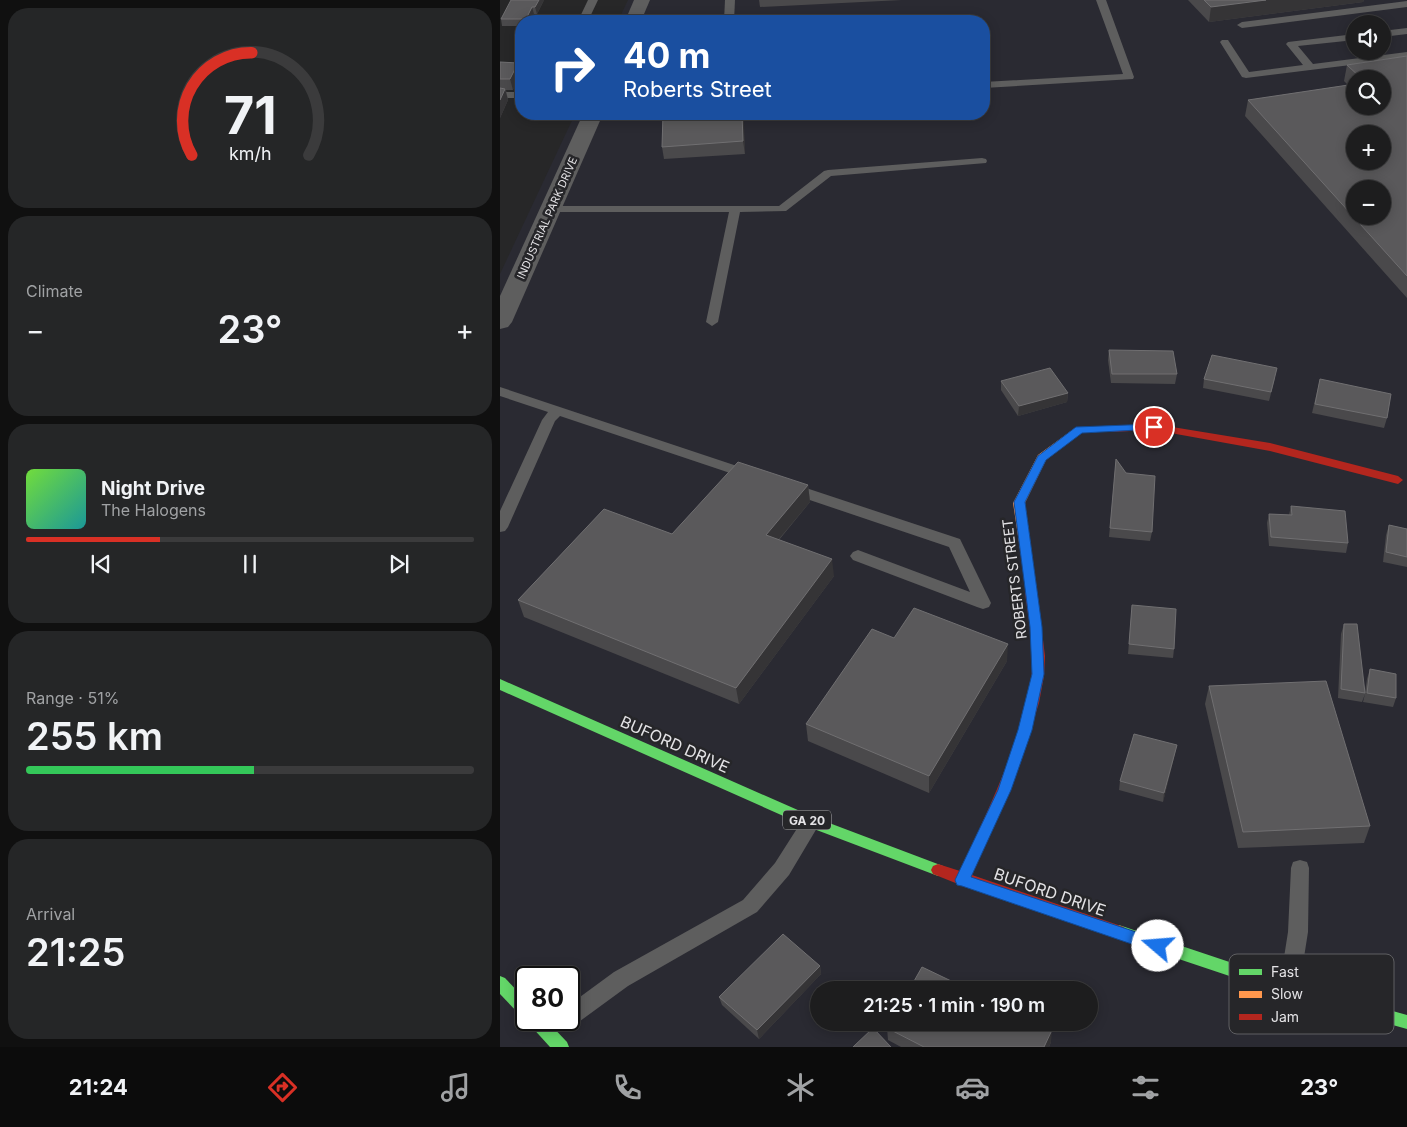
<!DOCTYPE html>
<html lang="en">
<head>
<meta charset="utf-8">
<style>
	:root { --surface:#1d1d1e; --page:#252627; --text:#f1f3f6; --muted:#a0a2a4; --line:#3b3b3c; --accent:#d93025 }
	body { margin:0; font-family:Inter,sans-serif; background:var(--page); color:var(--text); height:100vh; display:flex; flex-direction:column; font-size:19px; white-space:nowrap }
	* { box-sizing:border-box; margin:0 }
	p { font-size:16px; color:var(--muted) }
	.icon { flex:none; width:28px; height:28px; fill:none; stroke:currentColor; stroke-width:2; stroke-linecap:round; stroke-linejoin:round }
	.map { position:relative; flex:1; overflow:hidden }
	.details { display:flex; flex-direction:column; gap:8px; padding:8px; background:#101010; width:500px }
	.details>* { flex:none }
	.top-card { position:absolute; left:15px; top:15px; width:475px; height:105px; border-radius:20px; box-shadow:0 2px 12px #0003,0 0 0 1px var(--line); background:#1a4fa0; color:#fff; overflow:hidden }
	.fabs { position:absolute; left:846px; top:15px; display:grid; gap:10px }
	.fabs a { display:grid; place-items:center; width:45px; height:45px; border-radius:50%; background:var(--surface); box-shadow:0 2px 12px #0003,0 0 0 1px var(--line); font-size:25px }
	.speed { position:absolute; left:15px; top:966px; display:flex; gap:10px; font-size:25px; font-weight:700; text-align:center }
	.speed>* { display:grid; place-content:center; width:65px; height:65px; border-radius:50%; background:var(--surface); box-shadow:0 2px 12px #0003,0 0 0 1px var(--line); line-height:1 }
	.speed .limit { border:2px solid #111; border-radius:8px; background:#fff; color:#111 }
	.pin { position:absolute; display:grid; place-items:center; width:42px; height:42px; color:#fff; margin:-21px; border:2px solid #fff; border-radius:50%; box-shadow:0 1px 5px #0007 }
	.me { position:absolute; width:55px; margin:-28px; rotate:288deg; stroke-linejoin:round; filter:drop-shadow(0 0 4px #0008) }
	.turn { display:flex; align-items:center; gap:18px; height:105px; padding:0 25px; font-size:22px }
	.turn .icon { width:65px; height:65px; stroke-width:2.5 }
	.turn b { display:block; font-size:35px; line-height:42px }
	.big { font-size:38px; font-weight:600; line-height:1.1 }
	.details .widget { flex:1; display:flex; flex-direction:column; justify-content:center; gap:8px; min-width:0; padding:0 18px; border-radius:20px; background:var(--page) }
	.details .dial { align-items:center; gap:0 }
	.dial svg { height:130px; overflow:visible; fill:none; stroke:var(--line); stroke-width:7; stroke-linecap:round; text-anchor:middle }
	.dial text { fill:var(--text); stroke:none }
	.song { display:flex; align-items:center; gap:15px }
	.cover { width:60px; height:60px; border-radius:8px; background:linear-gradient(135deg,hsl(100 70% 55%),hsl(180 70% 35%)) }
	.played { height:5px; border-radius:2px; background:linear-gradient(90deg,var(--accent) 30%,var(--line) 30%) }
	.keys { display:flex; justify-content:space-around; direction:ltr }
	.heat { display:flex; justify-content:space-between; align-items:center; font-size:28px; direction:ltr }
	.charge { height:8px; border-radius:4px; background:linear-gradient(90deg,#34c759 51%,var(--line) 0) }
	.trip { position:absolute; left:310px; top:981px; width:288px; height:50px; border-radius:25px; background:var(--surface); box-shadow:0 2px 12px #0003,0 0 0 1px var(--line); font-weight:600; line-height:50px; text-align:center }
	.dock { display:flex; height:80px; justify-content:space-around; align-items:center; background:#0c0c0c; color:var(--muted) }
	.dock .icon { width:35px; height:35px }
	.dock .selected { color:var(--accent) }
	.dock b { font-size:22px; color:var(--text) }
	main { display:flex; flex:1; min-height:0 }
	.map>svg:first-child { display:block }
	.built { fill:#2a2a32; fill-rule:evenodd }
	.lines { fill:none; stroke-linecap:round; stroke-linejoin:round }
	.lane { fill:#5e5e5e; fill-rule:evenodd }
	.street { fill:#5e5e5e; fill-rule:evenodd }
	.fast { fill:#63d668; fill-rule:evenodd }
	.slow { fill:#ff974d; fill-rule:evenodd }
	.jam { fill:#b3261e; fill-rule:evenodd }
	.wall { fill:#4a494b; fill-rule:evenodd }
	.shaded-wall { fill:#353436 }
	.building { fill:#5a595b; stroke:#706f71; fill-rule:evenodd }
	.route { fill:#1a73e8; stroke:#114b97 }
	.labels { text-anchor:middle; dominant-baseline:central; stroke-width:5; stroke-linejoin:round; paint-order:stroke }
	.far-street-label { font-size:11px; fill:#e4e3e6; stroke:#262629 }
	.shield { fill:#262629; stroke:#abaaad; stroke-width:1 }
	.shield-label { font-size:12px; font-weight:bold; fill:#e4e3e6 }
	.street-label { font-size:14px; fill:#e4e3e6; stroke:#262629 }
	.near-street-label { font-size:16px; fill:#e4e3e6; stroke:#262629 }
	.key { fill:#262629; stroke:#5f5f62; stroke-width:1 }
	.key-label { font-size:14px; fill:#e4e3e6 }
</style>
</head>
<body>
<main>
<section class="details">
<div class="widget dial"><svg viewBox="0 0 100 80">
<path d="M14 69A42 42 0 1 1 86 69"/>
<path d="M14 69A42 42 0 0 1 51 6" stroke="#d93025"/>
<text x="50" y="56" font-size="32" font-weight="700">71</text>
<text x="50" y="72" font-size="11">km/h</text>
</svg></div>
<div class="widget"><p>Climate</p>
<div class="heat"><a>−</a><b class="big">23°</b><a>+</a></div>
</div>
<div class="widget">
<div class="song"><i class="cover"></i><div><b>Night Drive</b><p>The Halogens</p></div></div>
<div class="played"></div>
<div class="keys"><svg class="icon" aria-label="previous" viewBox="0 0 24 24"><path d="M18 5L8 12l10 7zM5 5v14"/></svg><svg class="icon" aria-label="pause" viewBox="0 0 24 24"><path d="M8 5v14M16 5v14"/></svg><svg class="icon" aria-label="next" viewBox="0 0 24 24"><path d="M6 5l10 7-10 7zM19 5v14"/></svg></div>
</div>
<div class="widget"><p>Range · 51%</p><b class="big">255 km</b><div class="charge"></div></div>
<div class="widget"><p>Arrival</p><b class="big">21:25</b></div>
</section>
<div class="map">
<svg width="907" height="1047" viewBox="0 0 907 1047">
	<rect width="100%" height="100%" fill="#272728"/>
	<!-- built -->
	<path class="built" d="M128,0h779v1047h-907v-773l75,-160h409v-93h-366zM855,24h27v27h-27zM855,79h27v27h-27zM855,134h27v27h-27zM855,189h27v27h-27zM26,978h43v42h-43zM319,990h270v32h-270z"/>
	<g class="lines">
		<!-- lane -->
		<g class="lane">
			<path d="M88,0h10l-10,21h-10z"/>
			<path d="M225,0h10l-1,21h-10z"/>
			<path d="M596,0h10l28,77 -1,2 -149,9v-6l139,-8z"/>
			<path d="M907,1v6l-165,21 -5,-3 5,-3z"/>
			<path d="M907,28v6l-25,3v-6z"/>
			<path d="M855,34v6l-57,6 15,18 94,-12v6l-161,20 -4,-1 -22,-35 2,-2h6l21,32 54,-7 -17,-21 2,-2z"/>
			<rect x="0" y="64" width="21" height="6"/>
			<rect x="0" y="92" width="21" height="6"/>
			<path d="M482,158l4,1 1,2 -1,2 -155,13 -45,35 -46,1 -22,110 -6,4 -6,-4 23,-110h-177l-6,-3 6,-3h227l45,-35 4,-1z"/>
			<path d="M0,387l255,85 2,3 -2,3h-10l-185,-62 -5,5 -47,106 -3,4 -5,1v-21l42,-91 6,-8 -48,-16z"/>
			<path d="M291,483l169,56 31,64 -2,4 -6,2 -6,-2 -124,-47 -3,-4 3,-4 5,-2 112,42 -21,-45 -163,-55 -2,-4 2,-4z"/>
			<path d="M311,814l6,2 3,6 -3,6 -28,47 -32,37 -129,74 -52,38 -7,3 -7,-3 -2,-4h9v-15l45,-33 129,-72 32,-37 30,-47z"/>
			<path d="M800,860l7,2 2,6 -1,64 -9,57 -3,7 -7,3 -7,-3 -3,-7 9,-57 3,-64 2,-6z"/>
		</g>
		<!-- street -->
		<g class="street">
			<path d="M134,0h16l-9,21h-16z"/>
			<path d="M83,114h20l-91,208 -4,5 -8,2v-33z"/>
		</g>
		<!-- fast -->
		<g class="fast">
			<path d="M0,679l316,139 127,48 2,4 -2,4 -5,2 -132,-50 -306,-136z"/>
			<path d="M619,925l170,57 118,33v14l-118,-33 -170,-57 -5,-2 -2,-5 2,-5z"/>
			<path d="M0,976l5,2 21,22v18l-5,-2 -21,-22z"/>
			<path d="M27,1020h19l21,22 2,5h-19l-20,-22z"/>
		</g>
		<!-- slow -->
		<path class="slow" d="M610,426l4,1 1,2 -1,2 -33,2 -35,27 -21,43 12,89 -2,3h-8l-14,-92 25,-48 37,-27z"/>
		<!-- jam -->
		<g class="jam">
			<path d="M654,424l116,19 128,33 5,4 -5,4 -128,-33 -116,-21 -44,2 -5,-3 5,-3z"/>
			<path d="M531,588l4,1 2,3 8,64 -1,20 -5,27 -25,77 -42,95 152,52 2,5 -2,5 -5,2 -156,-53 -30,-12 -2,-4 2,-4 5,-2 22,7c23,-50 48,-101 63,-155 4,-16 9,-32 9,-48 2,-26 -4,-51 -7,-76l2,-3z"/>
		</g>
	</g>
	<!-- wall -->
	<g class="wall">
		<path d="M44,0l-7,14h-3l-4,7h-9v5h-19l-1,-7z"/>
		<path d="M259,0h143l-142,7z"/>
		<path d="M688,0h176l-1,2 -154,20z"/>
		<path d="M907,56v242l-162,-182 3,-16 100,-15 -4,-4 3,-16zM855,79h27l-27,27z"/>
		<path d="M0,62l20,12 -7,16h-7l2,10 -8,18z"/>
		<path d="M163,114h80l2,40 -81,5 -2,-12z"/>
		<path d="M609,350l68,24 -2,10 -64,-1 -3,-23z"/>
		<path d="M775,378l-6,23 -66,-13 1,-9z"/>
		<path d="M820,379l67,39 -3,10 -72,-15z"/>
		<path d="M501,381l67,12 -1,9 -49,14 -17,-26z"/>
		<path d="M616,459l36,73 -2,9 -41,-4z"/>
		<path d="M308,485l2,17 -31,38 55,36 -95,128 -215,-87 -6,-17 154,-66z"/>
		<path d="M791,506l57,37 -2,10 -77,-7 -2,-23 2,-9 20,1z"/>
		<path d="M889,525l18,4v38l-24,-5 3,-27z"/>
		<path d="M632,605l42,44 -1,9 -45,-4z"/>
		<path d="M844,624l21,68 2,-13 3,-10 26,29 -3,9 -30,-5 2,-8 -3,8 -24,-4 3,-64z"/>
		<path d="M507,661l-78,132 -121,-52 -2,-17z"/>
		<path d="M709,686l161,140 -6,17 -126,5 -33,-144z"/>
		<path d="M677,745l-14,57 -44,-12 1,-9z"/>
		<path d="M320,966l1,8 -62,65 -37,-34 -3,-8z"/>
		<path d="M387,1028l164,14 -2,5h-148l-13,-7z"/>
	</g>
	<!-- shaded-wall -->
	<g class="shaded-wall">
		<path d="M39,0h5l-7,14 -2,-7z"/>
		<path d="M766,0h98l-1,2 -154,20 2,-15z"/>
		<path d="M32,7l2,7 -4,7h-4v-2z"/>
		<path d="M18,63l2,11 -7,16 -3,-11z"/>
		<path d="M5,89l3,11 -8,18v-18z"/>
		<path d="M242,114l2,7 1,33 -2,-13z"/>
		<path d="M568,393l-1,9 -49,14 1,-10z"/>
		<path d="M308,485l2,17 -42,50 -2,-17z"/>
		<path d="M332,559l2,17 -95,128 -3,-16z"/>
		<path d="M508,644l-1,17 -78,132v-17z"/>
		<path d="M677,745l-2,9 -12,48 1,-9z"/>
		<path d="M320,966l1,8 -62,65 -2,-9z"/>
		<path d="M552,1030l-1,12 -2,5h-5z"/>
	</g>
	<!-- building -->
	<g class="building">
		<path d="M11,0h28l-4,7h-3l-6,12h-25z"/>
		<path d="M704,0h62l-55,7z"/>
		<path d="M907,56v220l-159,-176 107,-16v22h27v-27h-20l-15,-14zM855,134h27v27h-27zM855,189h27v27h-27z"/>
		<path d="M0,62l18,1 -8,16h-10z"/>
		<path d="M0,88l5,1 -5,11z"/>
		<path d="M163,114h79l1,27 -81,6z"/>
		<path d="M609,350l64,1 4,23h-65z"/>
		<path d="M712,355l65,13 -6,24 -67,-13z"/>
		<path d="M550,368l18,25 -49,13 -18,-25z"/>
		<path d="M820,379l71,15 -4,24 -72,-14z"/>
		<path d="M616,459l10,14 29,3 -3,56 -42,-4z"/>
		<path d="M238,462l70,23 -42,50 66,24 -96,129 -218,-88 86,-91 68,25z"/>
		<path d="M791,506l54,5 3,32 -77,-6 -2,-23 23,1z"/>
		<path d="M889,525l18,4v28l-21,-5z"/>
		<path d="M632,605l44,4 -2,40 -45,-5z"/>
		<path d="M414,608l94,36 -79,132 -123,-52 66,-95 22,9z"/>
		<path d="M844,624h13l8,69 -24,-4z"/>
		<path d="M870,669l26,5v24l-29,-5z"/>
		<path d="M826,681l44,145 -127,6 -34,-146z"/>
		<path d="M634,734l43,11 -13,48 -44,-12z"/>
		<path d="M283,934l37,32 -63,64 -38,-33z"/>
		<path d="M422,967l48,23h-61z"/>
		<path d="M391,1022h145l16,8 -8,17h-120l-37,-19z"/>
		<path d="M373,1028l18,19h-38z"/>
	</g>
	<!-- route -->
	<path class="route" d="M654,424l3,1 2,2 -2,2 -75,4 -36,27 -21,42 17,125 2,47 -12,56 -21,60 -40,87 192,64 2,5 -2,5 -5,2 -196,-67 -5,-1 -2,-5 43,-90 20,-60 14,-56 -2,-47 -16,-125 24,-46 38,-29z"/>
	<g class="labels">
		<!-- far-street labels -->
		<g class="far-street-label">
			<text transform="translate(47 218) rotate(-66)">INDUSTRIAL PARK DRIVE</text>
		</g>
		<!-- shield labels -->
		<rect class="shield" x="283" y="810.5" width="48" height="19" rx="4"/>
		<g class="shield-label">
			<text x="307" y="820">GA 20</text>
		</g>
		<!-- street labels -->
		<g class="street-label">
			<text transform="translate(514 579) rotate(-97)">ROBERTS STREET</text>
		</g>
		<!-- near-street labels -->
		<g class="near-street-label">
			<text transform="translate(175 744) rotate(24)">BUFORD DRIVE</text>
			<text transform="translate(550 892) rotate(19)">BUFORD DRIVE</text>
		</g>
	</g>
	<!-- legend -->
	<rect x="729" y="954" width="165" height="80" rx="8" class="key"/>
	<rect x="739" y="969" width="23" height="6" fill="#63d668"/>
	<rect x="739" y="991" width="23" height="7" fill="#ff974d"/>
	<rect x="739" y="1014" width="23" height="6" fill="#b3261e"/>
	<g class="key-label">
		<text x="771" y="977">Fast</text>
		<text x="771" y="999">Slow</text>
		<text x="771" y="1022">Jam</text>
	</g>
</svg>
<div class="fabs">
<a><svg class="icon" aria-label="sound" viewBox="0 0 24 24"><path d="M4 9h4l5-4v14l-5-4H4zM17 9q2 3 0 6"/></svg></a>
<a><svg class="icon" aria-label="search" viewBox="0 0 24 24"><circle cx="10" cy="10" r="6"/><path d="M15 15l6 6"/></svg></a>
<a>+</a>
<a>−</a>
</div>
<div class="speed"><div class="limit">80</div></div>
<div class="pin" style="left:654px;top:427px;background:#d93025"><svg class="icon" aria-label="arrive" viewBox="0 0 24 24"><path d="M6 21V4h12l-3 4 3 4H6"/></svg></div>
<svg class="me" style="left:658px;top:946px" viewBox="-20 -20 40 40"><circle r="19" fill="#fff"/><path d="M0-13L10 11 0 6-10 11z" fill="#1a73e8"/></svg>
<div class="trip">21:25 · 1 min · 190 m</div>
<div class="top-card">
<div class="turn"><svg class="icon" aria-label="right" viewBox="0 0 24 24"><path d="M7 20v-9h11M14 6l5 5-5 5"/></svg><div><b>40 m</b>Roberts Street</div></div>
</div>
</div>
</main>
<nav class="dock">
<b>21:24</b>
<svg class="icon selected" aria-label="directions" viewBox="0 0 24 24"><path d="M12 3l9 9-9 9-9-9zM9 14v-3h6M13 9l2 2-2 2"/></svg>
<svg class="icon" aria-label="music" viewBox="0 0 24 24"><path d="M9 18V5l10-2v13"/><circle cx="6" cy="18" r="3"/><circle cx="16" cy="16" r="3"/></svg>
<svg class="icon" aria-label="phone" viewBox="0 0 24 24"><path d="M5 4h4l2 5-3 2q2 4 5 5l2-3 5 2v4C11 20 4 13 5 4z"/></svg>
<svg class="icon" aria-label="climate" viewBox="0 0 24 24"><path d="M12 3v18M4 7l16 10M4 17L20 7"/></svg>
<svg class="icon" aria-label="car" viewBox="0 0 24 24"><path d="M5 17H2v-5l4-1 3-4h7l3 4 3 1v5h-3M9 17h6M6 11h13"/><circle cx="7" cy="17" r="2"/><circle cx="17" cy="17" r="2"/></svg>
<svg class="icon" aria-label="filters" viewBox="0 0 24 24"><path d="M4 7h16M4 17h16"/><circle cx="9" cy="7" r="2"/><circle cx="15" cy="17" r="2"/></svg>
<b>23°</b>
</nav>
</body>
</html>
